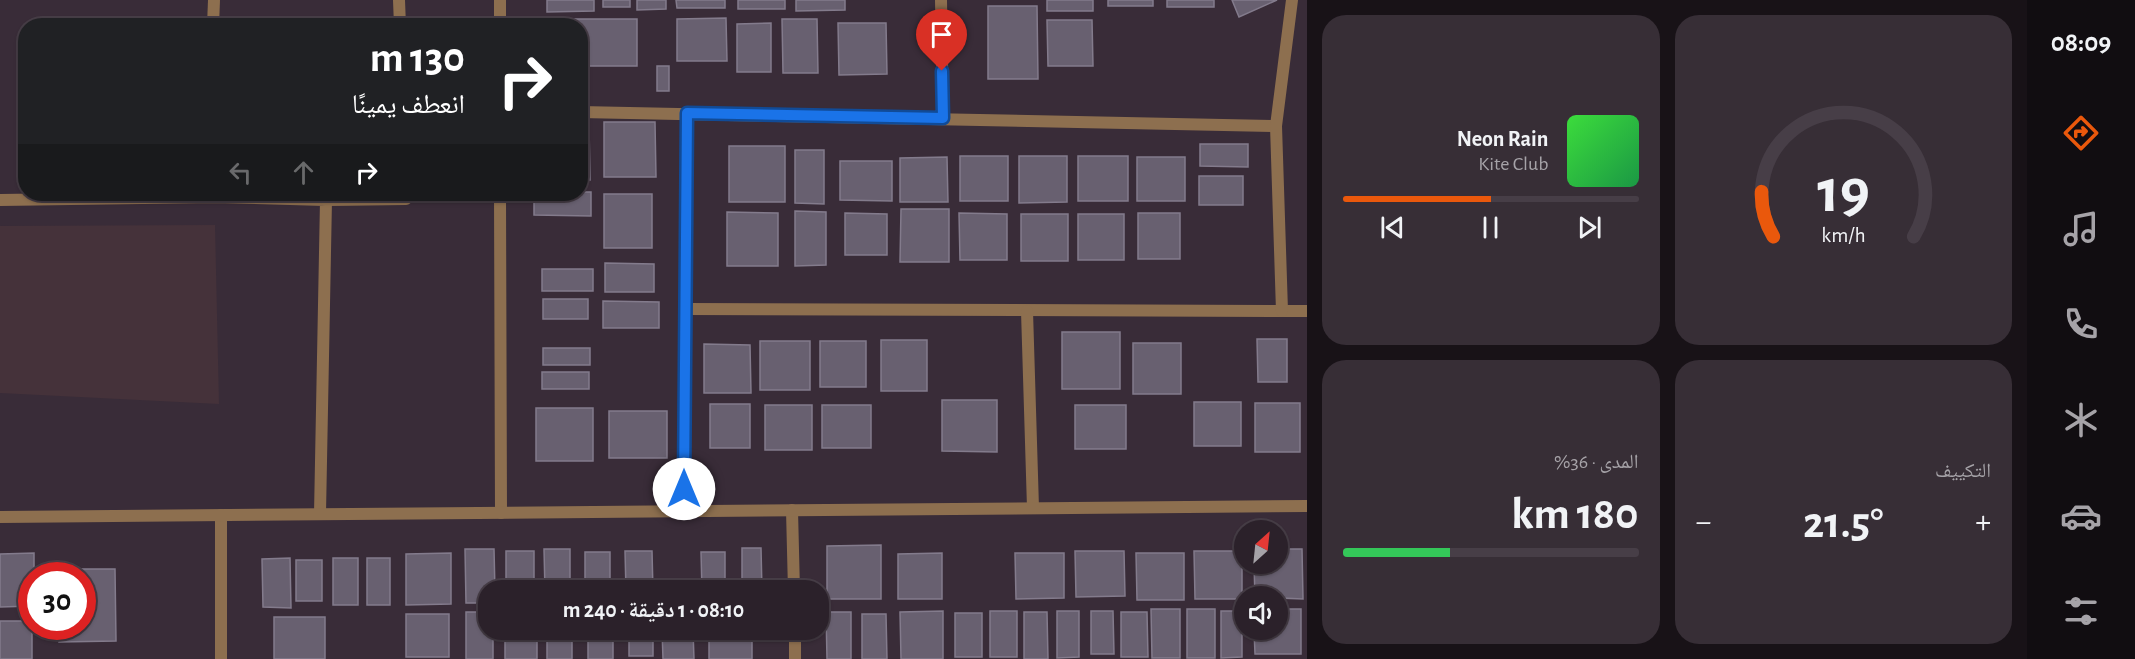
<!DOCTYPE html>
<html lang="ar">
<head>
<meta charset="utf-8">
<style>
	:root { --surface:#2b212a; --page:#372e36; --text:#f1f3f6; --muted:#a6a3a8; --line:#473e47; --accent:#ea580c }
	body { margin:0; font-family:"Alegreya Sans","Noto Naskh Arabic",sans-serif; background:var(--page); color:var(--text); direction:rtl; height:100vh; display:flex; flex-direction:column; font-size:22px; white-space:nowrap }
	* { box-sizing:border-box; margin:0 }
	p { font-size:20px; color:var(--muted) }
	.icon { flex:none; width:33px; height:33px; fill:none; stroke:currentColor; stroke-width:2; stroke-linecap:round; stroke-linejoin:round }
	.map { position:relative; flex:1; overflow:hidden; direction:ltr }
	.panel { display:flex; flex-direction:column; gap:15px; padding:15px; background:#181217; width:720px }
	.panel>* { flex:none }
	.hud { position:absolute; left:18px; top:18px; width:570px; height:183px; border-radius:24px; box-shadow:0 2px 4px #0004,0 0 0 2px var(--line); direction:rtl; background:#202124; color:#fff; overflow:hidden }
	.needle { width:39px; rotate:27deg }
	.controls { position:absolute; left:1234px; top:520px; display:grid; gap:12px }
	.controls a { display:grid; place-items:center; width:54px; height:54px; border-radius:50%; background:var(--surface); box-shadow:0 2px 4px #0004,0 0 0 2px var(--line); font-size:30px }
	.speed { position:absolute; left:18px; top:562px; display:flex; gap:12px; font-size:30px; font-weight:700; text-align:center }
	.speed>* { display:grid; place-content:center; width:78px; height:78px; border-radius:50%; background:var(--surface); box-shadow:0 2px 4px #0004,0 0 0 2px var(--line); line-height:1 }
	.speed .limit { border:9px solid #d22; background:#fff; color:#111 }
	.pin { position:absolute; display:grid; place-items:center; width:51px; height:51px; color:#fff; margin:-62px -26px; border-radius:50% 50% 50% 0; rotate:-45deg; box-shadow:0 0 6px #0007 }
	.pin .icon { rotate:45deg }
	.me { position:absolute; width:66px; margin:-33px; rotate:0deg; stroke-linejoin:round; filter:drop-shadow(0 0 4px #0008) }
	.turn { display:flex; align-items:center; gap:21px; height:126px; padding:0 24px; font-size:27px }
	.turn .icon { width:78px; height:78px; stroke-width:2.5 }
	.turn b { display:block; font-size:42px; line-height:51px }
	.lanes { display:flex; align-items:center; height:57px; padding:0 24px; background:#0003; justify-content:center; gap:30px; direction:ltr }
	.lanes .off { opacity:.35 }
	.big { font-size:45px; font-weight:700; line-height:1.1 }
	.panel .widget { flex:1; display:flex; flex-direction:column; justify-content:center; gap:9px; min-width:0; padding:0 21px; border-radius:24px; background:var(--page) }
	.panel .dial { align-items:center; gap:0 }
	.dial svg { height:156px; overflow:visible; fill:none; stroke:var(--line); stroke-width:7; stroke-linecap:round; text-anchor:middle }
	.dial text { fill:var(--text); stroke:none }
	.song { display:flex; align-items:center; gap:18px }
	.cover { width:72px; height:72px; border-radius:9px; background:linear-gradient(135deg,hsl(120 70% 55%),hsl(140 70% 35%)) }
	.played { height:6px; border-radius:3px; background:linear-gradient(90deg,var(--accent) 50%,var(--line) 50%) }
	.keys { display:flex; justify-content:space-around; direction:ltr }
	.heat { display:flex; justify-content:space-between; align-items:center; font-size:33px; direction:ltr }
	.charge { height:9px; border-radius:4px; background:linear-gradient(90deg,#34c759 36%,var(--line) 0) }
	.panel .tiles { flex:1; display:grid; gap:15px; grid-template-columns:repeat(2,1fr) }
	.trip { position:absolute; left:478px; top:580px; width:351px; height:60px; border-radius:24px; background:var(--surface); box-shadow:0 2px 4px #0004,0 0 0 2px var(--line); font-weight:700; line-height:60px; text-align:center; direction:rtl }
	main { display:flex; flex:1; min-height:0 }
	.tab-bar { display:flex; flex-direction:column; width:108px; justify-content:space-around; align-items:center; background:#110d11; color:var(--muted) }
	.tab-bar .icon { width:42px; height:42px }
	.tab-bar .current { color:var(--accent) }
	.tab-bar b { font-size:27px; color:var(--text) }
	.map>svg:first-child { display:block }
	.medical { fill:#45323a }
	.building { fill:#686070; stroke:#837b8c; stroke-width:1.5 }
	.lines { fill:none; stroke-linecap:round; stroke-linejoin:round }
	.minor { stroke:#8d6f4f; stroke-width:12 }
	.route-casing { stroke:#114b97; stroke-width:15 }
	.route { stroke:#1a73e8; stroke-width:10 }
</style>
</head>
<body>
<main>
<nav class="tab-bar">
<b>08:09</b>
<svg class="icon current" aria-label="directions" viewBox="0 0 24 24"><path d="M12 3l9 9-9 9-9-9zM9 14v-3h6M13 9l2 2-2 2"/></svg>
<svg class="icon" aria-label="music" viewBox="0 0 24 24"><path d="M9 18V5l10-2v13"/><circle cx="6" cy="18" r="3"/><circle cx="16" cy="16" r="3"/></svg>
<svg class="icon" aria-label="phone" viewBox="0 0 24 24"><path d="M5 4h4l2 5-3 2q2 4 5 5l2-3 5 2v4C11 20 4 13 5 4z"/></svg>
<svg class="icon" aria-label="climate" viewBox="0 0 24 24"><path d="M12 3v18M4 7l16 10M4 17L20 7"/></svg>
<svg class="icon" aria-label="car" viewBox="0 0 24 24"><path d="M5 17H2v-5l4-1 3-4h7l3 4 3 1v5h-3M9 17h6M6 11h13"/><circle cx="7" cy="17" r="2"/><circle cx="17" cy="17" r="2"/></svg>
<svg class="icon" aria-label="filters" viewBox="0 0 24 24"><path d="M4 7h16M4 17h16"/><circle cx="9" cy="7" r="2"/><circle cx="15" cy="17" r="2"/></svg>
</nav>
<section class="panel">
<div class="tiles">
<div class="widget dial"><svg viewBox="0 0 100 80">
<path d="M14 69A42 42 0 1 1 86 69"/>
<path d="M14 69A42 42 0 0 1 8 46" stroke="#ea580c"/>
<text x="50" y="56" font-size="32" font-weight="700">19</text>
<text x="50" y="72" font-size="11">km/h</text>
</svg></div>
<div class="widget">
<div class="song"><i class="cover"></i><div><b>Neon Rain</b><p>Kite Club</p></div></div>
<div class="played"></div>
<div class="keys"><svg class="icon" aria-label="previous" viewBox="0 0 24 24"><path d="M18 5L8 12l10 7zM5 5v14"/></svg><svg class="icon" aria-label="pause" viewBox="0 0 24 24"><path d="M8 5v14M16 5v14"/></svg><svg class="icon" aria-label="next" viewBox="0 0 24 24"><path d="M6 5l10 7-10 7zM19 5v14"/></svg></div>
</div>
<div class="widget"><p>التكييف</p>
<div class="heat"><a>−</a><b class="big">21.5°</b><a>+</a></div>
</div>
<div class="widget"><p>المدى · 36%</p><b class="big">180 km</b><div class="charge"></div></div>
</div>
</section>
<div class="map">
<svg width="1307" height="659" viewBox="0 0 1307 659">
	<rect width="100%" height="100%" fill="#392c38"/>
	<!-- medical -->
	<path class="medical" d="M215,225l4,179 -219,-11v-167z"/>
	<!-- building -->
	<g class="building">
		<path d="M547,0h47v11l-47,1z"/>
		<rect x="603" y="0" width="27" height="7"/>
		<path d="M637,0h29v9l-29,1z"/>
		<path d="M676,0h49v8h-48z"/>
		<rect x="738" y="0" width="47" height="9"/>
		<path d="M796,0h49v10l-49,1z"/>
		<rect x="1047" y="0" width="46" height="11"/>
		<rect x="1108" y="0" width="45" height="6"/>
		<rect x="1167" y="0" width="47" height="7"/>
		<path d="M1232,0h45l-38,17z"/>
		<path d="M988,6h49l1,73h-50z"/>
		<path d="M726,18l1,43h-50v-42z"/>
		<path d="M572,19h65v47h-57v-40h-7z"/>
		<path d="M782,19h35l1,54h-35z"/>
		<path d="M1047,20h45l1,46h-45z"/>
		<path d="M771,23v49h-34v-48z"/>
		<path d="M838,23h48l1,51 -48,1z"/>
		<rect x="657" y="66" width="12" height="25"/>
		<path d="M604,122h51l1,55h-52z"/>
		<path d="M580,125h9l1,55h-10z"/>
		<path d="M1200,144h48v23l-48,-1z"/>
		<rect x="729" y="146" width="56" height="56"/>
		<path d="M795,150h29v54l-29,-1z"/>
		<rect x="960" y="156" width="48" height="45"/>
		<path d="M1019,156h48v46l-48,1z"/>
		<rect x="1078" y="156" width="50" height="45"/>
		<path d="M947,157l1,45h-48v-44z"/>
		<rect x="1137" y="157" width="48" height="44"/>
		<path d="M840,161h52v40l-52,-1z"/>
		<rect x="1199" y="176" width="44" height="29"/>
		<path d="M580,192h11v24l-57,-1v-21z"/>
		<rect x="604" y="194" width="48" height="54"/>
		<path d="M901,209h48v53h-49z"/>
		<path d="M795,211l31,1v53l-31,1z"/>
		<path d="M727,212l51,1v53h-51z"/>
		<path d="M845,213l42,1v41h-42z"/>
		<path d="M959,213l48,1v46h-47z"/>
		<rect x="1138" y="213" width="42" height="46"/>
		<rect x="1021" y="214" width="47" height="47"/>
		<rect x="1078" y="214" width="46" height="46"/>
		<path d="M605,263l49,1v28h-49z"/>
		<rect x="542" y="269" width="51" height="22"/>
		<rect x="543" y="299" width="45" height="20"/>
		<path d="M603,301l56,1v26h-56z"/>
		<rect x="1062" y="332" width="58" height="57"/>
		<path d="M1257,339h30v43h-29z"/>
		<rect x="881" y="340" width="46" height="51"/>
		<rect x="760" y="341" width="50" height="49"/>
		<rect x="820" y="341" width="46" height="46"/>
		<rect x="1133" y="343" width="48" height="51"/>
		<path d="M704,344l46,1 1,48h-47z"/>
		<rect x="543" y="348" width="47" height="17"/>
		<rect x="542" y="372" width="47" height="17"/>
		<path d="M942,400h55v52l-55,-1z"/>
		<rect x="1194" y="402" width="47" height="44"/>
		<rect x="1255" y="403" width="45" height="49"/>
		<rect x="710" y="404" width="40" height="44"/>
		<rect x="765" y="405" width="47" height="45"/>
		<rect x="822" y="405" width="49" height="43"/>
		<rect x="1075" y="405" width="51" height="44"/>
		<rect x="536" y="408" width="57" height="53"/>
		<rect x="609" y="411" width="58" height="47"/>
		<path d="M881,545v54h-54v-53z"/>
		<path d="M742,548h19l1,43h-20z"/>
		<path d="M465,549h29l1,42h-6v12h-23z"/>
		<path d="M544,549h26v42h-25z"/>
		<path d="M1278,549h24l1,50 -48,-2 -1,-33h24z"/>
		<rect x="506" y="551" width="28" height="40"/>
		<path d="M625,551h27l1,40h-27z"/>
		<path d="M1075,551h49l1,45 -49,1z"/>
		<path d="M1194,551h48v48h-47z"/>
		<rect x="585" y="552" width="25" height="39"/>
		<path d="M701,552h24v39h-23z"/>
		<path d="M34,553v23h-2v30l-32,1v-53z"/>
		<path d="M451,553v51l-45,1v-51z"/>
		<path d="M942,553v46h-44v-45z"/>
		<path d="M1015,553h49v45l-48,1z"/>
		<path d="M1136,553h48v47h-47z"/>
		<path d="M290,558l1,50 -28,-1 -1,-48z"/>
		<rect x="333" y="558" width="25" height="47"/>
		<rect x="367" y="558" width="23" height="47"/>
		<rect x="296" y="560" width="26" height="41"/>
		<path d="M59,569h56l1,72 -57,1v-15h23v-51h-23z"/>
		<path d="M1151,609h29v49h-28z"/>
		<rect x="1187" y="609" width="28" height="49"/>
		<path d="M1278,609h23v45h-46l-1,-24h24z"/>
		<path d="M943,611v48h-42l-1,-47z"/>
		<rect x="990" y="611" width="27" height="46"/>
		<path d="M1057,611h22v46l-22,1z"/>
		<path d="M1091,611h22l1,43h-23z"/>
		<path d="M1221,611h21v46l-21,1z"/>
		<path d="M466,612h23v18h4v29h-27z"/>
		<path d="M826,612h25v47h-24z"/>
		<path d="M1024,612h23l1,47h-24z"/>
		<path d="M1121,612h26l1,45h-27z"/>
		<rect x="955" y="613" width="27" height="44"/>
		<rect x="406" y="614" width="43" height="43"/>
		<path d="M862,614h24l1,45h-25z"/>
		<rect x="274" y="617" width="51" height="42"/>
		<rect x="0" y="621" width="32" height="38"/>
		<rect x="505" y="630" width="32" height="29"/>
		<rect x="547" y="630" width="25" height="29"/>
		<rect x="588" y="630" width="25" height="29"/>
		<rect x="629" y="630" width="24" height="26"/>
		<path d="M662,630h31l1,29h-31z"/>
		<rect x="709" y="630" width="43" height="29"/>
	</g>
	<g class="lines">
		<!-- minor -->
		<g class="minor">
			<path d="M399,0l1,26"/>
			<path d="M500,0v26"/>
			<path d="M941,0l2,119"/>
			<path d="M213,26l1,-26"/>
			<path d="M580,112l696,14"/>
			<path d="M500,194l1,319"/>
			<path d="M0,200l215,-3 111,3 -6,314"/>
			<path d="M326,200l80,-1v-5"/>
			<path d="M685,309l622,2"/>
			<path d="M1027,311l6,197"/>
			<path d="M1282,311l-6,-185 16,-126"/>
			<path d="M792,510l2,81"/>
			<path d="M684,511l3,-398"/>
			<path d="M221,515v144"/>
			<path d="M0,517l1307,-11"/>
			<path d="M795,630v29"/>
		</g>
	</g>
	<g class="lines">
		<defs>
			<path id="route" d="M684,489l3,-376 256,5 -1,-47"/>
		</defs>
		<!-- route casing -->
		<use href="#route" class="route-casing"/>
		<!-- route -->
		<use href="#route" class="route"/>
	</g>
</svg>
<div class="controls">
<a><svg class="needle" viewBox="-14 -14 28 28"><path d="M0-13l5 13h-10z" fill="#e53935"/><path d="M0 13l5-13h-10z" fill="#a6a3a8"/></svg></a>
<a><svg class="icon" aria-label="sound" viewBox="0 0 24 24"><path d="M4 9h4l5-4v14l-5-4H4zM17 9q2 3 0 6"/></svg></a>
</div>
<div class="speed"><div class="limit">30</div></div>
<div class="pin" style="left:942px;top:71px;background:#d93025"><svg class="icon" aria-label="arrive" viewBox="0 0 24 24"><path d="M6 21V4h12l-3 4 3 4H6"/></svg></div>
<svg class="me" style="left:684px;top:489px" viewBox="-20 -20 40 40"><circle r="19" fill="#fff"/><path d="M0-13L10 11 0 6-10 11z" fill="#1a73e8"/></svg>
<div class="trip">08:10 · 1 دقيقة · 240 m</div>
<div class="hud">
<div class="turn"><svg class="icon" aria-label="right" viewBox="0 0 24 24"><path d="M7 20v-9h11M14 6l5 5-5 5"/></svg><div><b>130 m</b>انعطف يمينًا</div></div>
<div class="lanes"><svg class="icon off" aria-label="left" viewBox="0 0 24 24"><path d="M17 20v-9H6M10 6l-5 5 5 5"/></svg><svg class="icon off" aria-label="ahead" viewBox="0 0 24 24"><path d="M12 20V5M6 11l6-6 6 6"/></svg><svg class="icon" aria-label="right" viewBox="0 0 24 24"><path d="M7 20v-9h11M14 6l5 5-5 5"/></svg></div>
</div>
</div>
</main>
</body>
</html>
